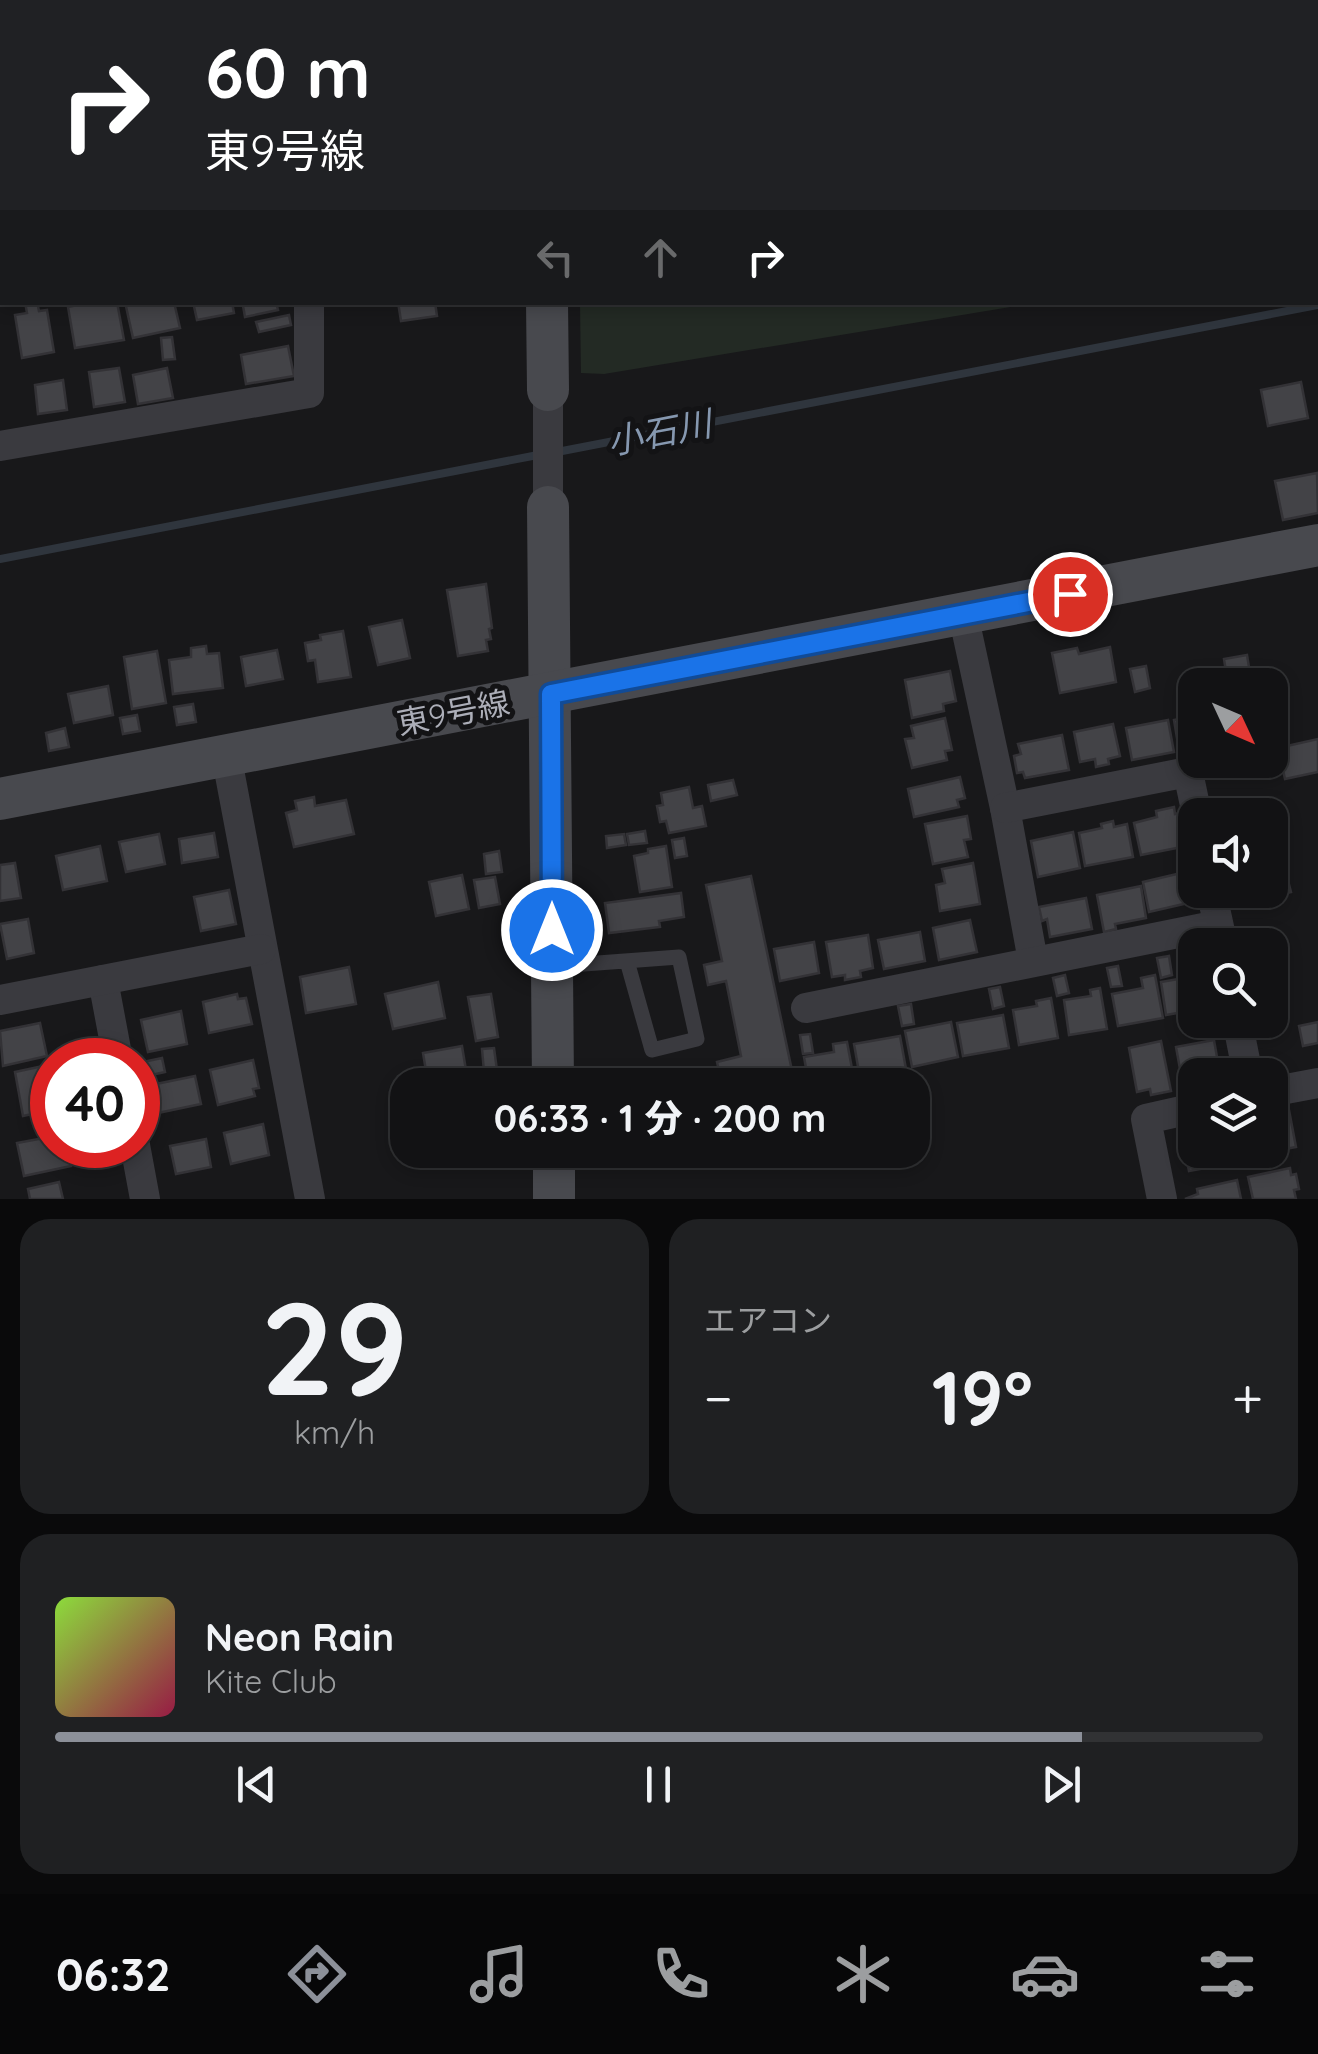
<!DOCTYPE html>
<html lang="ja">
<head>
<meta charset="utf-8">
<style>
	:root { --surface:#121214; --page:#1f2022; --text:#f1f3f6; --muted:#9c9ea0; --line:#313234; --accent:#8c9099 }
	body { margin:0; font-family:Quicksand,"Noto Sans JP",sans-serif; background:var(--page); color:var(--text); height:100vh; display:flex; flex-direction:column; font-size:38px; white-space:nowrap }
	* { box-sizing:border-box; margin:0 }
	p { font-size:32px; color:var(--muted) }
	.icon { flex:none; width:55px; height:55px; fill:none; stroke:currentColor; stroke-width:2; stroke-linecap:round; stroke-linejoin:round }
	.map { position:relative; height:1199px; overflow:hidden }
	.side { display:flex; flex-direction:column; gap:20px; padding:20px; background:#0a0a0b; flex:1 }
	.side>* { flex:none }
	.guide { position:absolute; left:0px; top:0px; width:1320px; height:305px; box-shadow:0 5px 15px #0003,0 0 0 2px var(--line); background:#202124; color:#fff; overflow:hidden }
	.needle { width:65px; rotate:134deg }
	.buttons { position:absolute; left:1178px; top:668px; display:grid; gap:20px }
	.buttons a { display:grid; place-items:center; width:110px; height:110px; border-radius:20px; background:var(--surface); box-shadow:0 5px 15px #0003,0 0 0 2px var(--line); font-size:50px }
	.speed { position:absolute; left:30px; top:1038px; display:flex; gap:20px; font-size:50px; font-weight:700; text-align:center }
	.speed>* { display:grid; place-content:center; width:130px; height:130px; border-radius:50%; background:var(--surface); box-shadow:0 5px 15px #0003,0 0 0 2px var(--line); line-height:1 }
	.speed .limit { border:15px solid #d22; background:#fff; color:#111 }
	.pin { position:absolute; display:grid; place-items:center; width:85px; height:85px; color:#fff; margin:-42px; border:5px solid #fff; border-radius:50%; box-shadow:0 2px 10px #0007 }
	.me { position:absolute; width:110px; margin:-55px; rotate:0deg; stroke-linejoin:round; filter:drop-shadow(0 0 8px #0008) }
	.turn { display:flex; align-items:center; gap:35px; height:210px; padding:0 40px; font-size:45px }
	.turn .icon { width:130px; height:130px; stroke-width:2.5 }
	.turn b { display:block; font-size:70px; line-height:85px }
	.lanes { display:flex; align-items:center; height:95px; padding:0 40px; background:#0003; justify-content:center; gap:50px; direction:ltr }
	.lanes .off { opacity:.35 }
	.big { font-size:75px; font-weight:800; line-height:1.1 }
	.side .card { flex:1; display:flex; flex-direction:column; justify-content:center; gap:15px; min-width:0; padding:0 35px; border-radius:30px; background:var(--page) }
	.side .dial { align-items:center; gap:0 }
	.dial b { font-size:130px; line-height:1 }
	.song { display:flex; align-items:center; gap:30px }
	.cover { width:120px; height:120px; border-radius:15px; background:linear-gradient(135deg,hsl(90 70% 55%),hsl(340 70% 35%)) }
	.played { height:10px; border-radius:5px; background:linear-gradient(90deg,var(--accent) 85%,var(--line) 85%) }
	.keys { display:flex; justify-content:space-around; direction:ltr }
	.heat { display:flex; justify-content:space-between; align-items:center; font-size:55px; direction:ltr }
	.side .tiles { flex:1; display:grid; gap:20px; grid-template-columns:1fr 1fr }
	.card:last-child { grid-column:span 2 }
	.trip { position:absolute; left:390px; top:1068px; width:540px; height:100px; border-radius:30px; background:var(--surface); box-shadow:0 5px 15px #0003,0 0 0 2px var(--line); font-weight:800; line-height:100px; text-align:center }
	.tabs { display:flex; height:160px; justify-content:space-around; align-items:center; background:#070708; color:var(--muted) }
	.tabs .icon { width:70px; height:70px }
	.tabs .active { color:var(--accent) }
	.tabs b { font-size:45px; color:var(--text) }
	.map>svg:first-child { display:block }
	.green { fill:#232a24 }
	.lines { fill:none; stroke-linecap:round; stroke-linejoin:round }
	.stream { stroke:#2f353d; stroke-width:8 }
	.building { fill:#434347; stroke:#333236; stroke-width:2.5 }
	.lane { stroke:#3a3a3f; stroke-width:15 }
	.street { stroke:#3a3a3f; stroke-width:30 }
	.secondary { stroke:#48494e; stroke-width:42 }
	.route-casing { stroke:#114b97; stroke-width:25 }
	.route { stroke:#1a73e8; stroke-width:18 }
	.labels { text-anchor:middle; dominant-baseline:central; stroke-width:10; stroke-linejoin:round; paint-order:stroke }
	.street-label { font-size:32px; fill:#acaeb8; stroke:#131315 }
	.water-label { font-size:35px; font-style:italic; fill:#8698b0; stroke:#131315 }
</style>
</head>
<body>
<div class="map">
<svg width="1318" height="1199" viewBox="0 0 1318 1199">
	<rect width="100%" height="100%" fill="#18181a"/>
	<!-- green -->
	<g class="green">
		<path d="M577,0h608l1,2h-609z"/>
		<path d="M580,303v-1l454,1 -430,71 -23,-1z"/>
	</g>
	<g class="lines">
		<!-- stream -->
		<g class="stream">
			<path d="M557,452l761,-147"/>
			<path d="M0,559l543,-105"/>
		</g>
	</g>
	<!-- building -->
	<g class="building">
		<path d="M25,302h12l2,9 8,-1 7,42 -32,6 -7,-43 12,-2z"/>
		<path d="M92,302h25l7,38 -49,8 -7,-41z"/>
		<path d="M125,302h49l6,26 -47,10z"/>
		<path d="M193,302h39l2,11 -37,7z"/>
		<path d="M260,302h16l2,8 -33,7 -2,-11z"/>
		<path d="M398,302h37l2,14 -36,5z"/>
		<path d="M289,315l2,10 -32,7 -3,-10z"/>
		<path d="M172,337l3,22 -12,1 -2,-22z"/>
		<path d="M288,346l6,30 -48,8 -5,-29z"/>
		<path d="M119,368l6,34 -31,5 -5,-35z"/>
		<path d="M167,368l6,30 -35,6 -5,-29z"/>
		<path d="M63,380l4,30 -29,4 -3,-29z"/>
		<path d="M1301,382l7,36 -40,8 -7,-36z"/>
		<path d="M1317,473l1,40 -35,7 -8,-39z"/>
		<path d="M486,584l6,44 -3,1 2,10 -5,1 2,11 -30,5 -11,-66z"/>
		<path d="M402,620l8,38 -32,7 -9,-38z"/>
		<path d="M343,631l8,46 -33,5 -3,-22 -7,1 -3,-18 16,-3 -1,-5z"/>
		<path d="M206,646l1,8 12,-1 4,35 -50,6 -4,-34 22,-3v-9z"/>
		<path d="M1110,647l6,35 -56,11 -8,-40 25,-5 2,6z"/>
		<path d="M277,650l6,29 -37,7 -5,-29z"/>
		<path d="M157,651l9,52 -34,6 -8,-52z"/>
		<path d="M1247,655l5,30h-24l-4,-26z"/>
		<path d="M1146,666l4,22 -15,4 -5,-23z"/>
		<path d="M950,671l6,30 -13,3 1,7 -32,7 -7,-38z"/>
		<path d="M108,686l5,29 -39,8 -6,-29z"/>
		<path d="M193,704l3,18 -19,3 -3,-18z"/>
		<path d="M137,715l3,16 -17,3 -3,-16z"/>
		<path d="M945,718l7,32 -7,1 2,9 -35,8 -7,-29 9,-1 -3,-12z"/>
		<path d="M1184,718l4,24 -10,2 -4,-24z"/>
		<path d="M1168,720l6,32 -42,8 -6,-32z"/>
		<path d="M1113,724l7,32 -12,3 1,5 -13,3 -1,-8 -15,3 -6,-30z"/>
		<path d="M65,728l4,19 -20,4 -3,-18z"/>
		<path d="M1062,735l7,35 -44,8 -2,-6 -6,1 -3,-17 7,-2 -3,-10z"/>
		<path d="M1318,739v33l-33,7 -7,-31z"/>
		<path d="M960,777l5,21 -8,2 2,7 -45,10 -6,-28z"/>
		<path d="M733,780l4,15 -26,6 -3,-16z"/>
		<path d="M689,787l4,21 9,-2 4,20 -37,7 -3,-12 -6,1 -3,-16 6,-1 -2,-12z"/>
		<path d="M314,797l1,9 31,-6 8,34 -60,13 -8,-34 11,-3 -2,-9z"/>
		<path d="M1174,807l1,7 5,-1 7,33 -46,9 -7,-32 23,-6 -1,-6z"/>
		<path d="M1274,807l7,37 -11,2v-31h-37z"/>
		<path d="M967,816l4,23 -7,1 4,17 -35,7 -8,-40z"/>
		<path d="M1113,821l1,6 13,-3 6,33 -48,9 -6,-33 23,-5 -1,-4z"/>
		<path d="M645,831l2,12 -18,2 -2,-11z"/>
		<path d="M1073,832l7,36 -42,9 -7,-36z"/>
		<path d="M214,833l4,24 -36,6 -3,-24z"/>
		<path d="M159,834l6,30 -39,8 -7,-30z"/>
		<path d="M624,834l2,11 -19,3 -1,-12z"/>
		<path d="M684,838l3,18 -12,2 -3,-18z"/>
		<path d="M100,846l7,35 -44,9 -7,-34z"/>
		<path d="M666,846l6,41 -32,5 -6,-36 14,-3v-4z"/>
		<path d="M499,851l3,21 -16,2 -2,-20z"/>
		<path d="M1283,861l8,31 -42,10 -3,-12h24v-26z"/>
		<path d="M15,863l6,35 -21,3v-36z"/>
		<path d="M973,863l7,41 -40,7 -4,-26 9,-2 -3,-14z"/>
		<path d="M1181,873l7,30 -39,9 -6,-30z"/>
		<path d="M462,875l7,34 -33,7 -7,-34z"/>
		<path d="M751,876l44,209h-73l-5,-23 24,-6 -15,-75 -18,4 -4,-20 18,-4 -16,-76z"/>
		<path d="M495,877l5,27 -21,4 -5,-28z"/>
		<path d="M1141,886l5,32 -31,6 1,5 -12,3 -7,-37z"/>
		<path d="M229,890l7,34 -35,7 -7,-34z"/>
		<path d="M681,893l3,24 -25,4 1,6 -51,6 -4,-30z"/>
		<path d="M1086,898l6,31 -42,8 -3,-18 -5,2 -3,-14z"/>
		<path d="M28,919l6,34 -27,6 -7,-35z"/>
		<path d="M970,920l7,32 -38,8 -6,-32z"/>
		<path d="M920,932l5,29 -41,8 -6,-29z"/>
		<path d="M868,935l5,33 -13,3 1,6 -16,3v-5l-13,2 -6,-35z"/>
		<path d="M814,942l5,31 -39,8 -6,-32z"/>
		<path d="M1169,956l3,19 -11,3 -4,-20z"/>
		<path d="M1118,966l4,20 -11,1 -4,-19z"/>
		<path d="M349,967l7,37 -50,9 -6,-36z"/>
		<path d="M1065,975l4,18 -12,3 -4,-18z"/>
		<path d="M1155,975l8,43 -45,8 -6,-32 31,-6 -2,-10z"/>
		<path d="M1195,976v34l-29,5 -5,-33z"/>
		<path d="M438,982l7,36 -52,11 -8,-35z"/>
		<path d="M1000,987l4,19 -11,3 -4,-20z"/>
		<path d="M1100,988l7,41 -38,6 -5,-35 27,-4 -1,-6z"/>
		<path d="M237,994l1,5 8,-1 6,26 -43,9 -6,-31z"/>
		<path d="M491,994l7,43 -22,4 -8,-44z"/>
		<path d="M1051,998l7,40 -39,7 -6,-35 24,-4 -1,-5z"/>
		<path d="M911,1004l3,20 -12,2 -4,-20z"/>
		<path d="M181,1011l6,33 -39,8 -7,-32z"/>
		<path d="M1003,1015l6,33 -46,8 -6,-33z"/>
		<path d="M951,1022l7,35 -46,10 -7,-36z"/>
		<path d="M1318,1022v21l-15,3 -4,-20z"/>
		<path d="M40,1023l7,33 -44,10 -3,-35z"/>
		<path d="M810,1034l3,19 -10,1 -3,-19z"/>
		<path d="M900,1036l6,33 -46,9 -6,-34z"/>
		<path d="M1214,1040l6,34 -25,1v3l-13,2 -6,-33z"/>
		<path d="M1161,1041l10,50 -20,4 -1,-6 -13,3 -8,-44z"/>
		<path d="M847,1042l7,37 -45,6 -5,-28 30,-5 -1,-8z"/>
		<path d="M462,1046l4,24 -39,7 -4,-24z"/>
		<path d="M494,1048l3,22 -13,2 -2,-23z"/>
		<path d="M162,1058l3,14 -27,6v-15z"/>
		<path d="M253,1060l6,28 -6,1 2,7 -37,9 -8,-35z"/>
		<path d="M52,1064v46l-29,6 -8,-44z"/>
		<path d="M717,1075l2,10h-49z"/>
		<path d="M195,1076l6,28 -43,9 -3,-12 5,-1 -4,-16z"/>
		<path d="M1289,1110l7,37 -42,8 -1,-5h17v-32l5,-1 -1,-4z"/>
		<path d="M263,1124l6,31 -38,9 -7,-31z"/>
		<path d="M52,1129v16h14l5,21 -47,10 -7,-33 27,-5 -2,-7z"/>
		<path d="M1195,1134v16h35l2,13 -43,8 -7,-34z"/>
		<path d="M206,1139l5,28 -35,7 -6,-28z"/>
		<path d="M1290,1168l1,7 5,-1 3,15 -5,1 2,9h-43l-5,-22z"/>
		<path d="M1237,1180l4,19h-56l13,-5 -1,-5z"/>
		<path d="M59,1182l4,17h-33l-2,-10z"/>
	</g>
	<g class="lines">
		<!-- lane -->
		<path class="lane" d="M557,966l122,-9 18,82 -45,11 -25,-89"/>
		<!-- street -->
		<g class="street">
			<path d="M306,0v2"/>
			<path d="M0,94h2"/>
			<path d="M0,279l2,-1"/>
			<path d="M0,446l309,-53v-91"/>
			<path d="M548,507v-117"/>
			<path d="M963,614l42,194 28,153"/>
			<path d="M226,754l84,445"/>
			<path d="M1005,808l183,-36 9,43"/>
			<path d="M1211,890l11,51"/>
			<path d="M103,980l15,80"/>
			<path d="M0,1000l261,-51"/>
			<path d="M806,1008l412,-83"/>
			<path d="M1237,1020l11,55"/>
			<path d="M1270,1092l48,-9"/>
			<path d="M135,1145l10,54"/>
			<path d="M1162,1199l-16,-80 49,-11"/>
		</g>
		<!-- secondary -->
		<g class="secondary">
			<path d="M543,0v2"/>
			<path d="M547,302l1,88"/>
			<path d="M548,507l5,578"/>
			<path d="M0,799l1318,-254"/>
			<path d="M554,1150v49"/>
		</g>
	</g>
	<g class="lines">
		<defs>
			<path id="route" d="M552,930l-1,-236 519,-100"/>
		</defs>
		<!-- route casing -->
		<use href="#route" class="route-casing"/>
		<!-- route -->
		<use href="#route" class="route"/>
	</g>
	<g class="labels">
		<!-- street labels -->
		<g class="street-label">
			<text transform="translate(453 712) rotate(-11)">東9号線</text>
		</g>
		<!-- water labels -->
		<g class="water-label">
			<text transform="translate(659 432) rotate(-11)">小石川</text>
		</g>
	</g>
</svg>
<div class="buttons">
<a><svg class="needle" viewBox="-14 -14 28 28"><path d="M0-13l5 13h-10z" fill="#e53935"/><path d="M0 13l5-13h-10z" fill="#9c9ea0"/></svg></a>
<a><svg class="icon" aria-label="sound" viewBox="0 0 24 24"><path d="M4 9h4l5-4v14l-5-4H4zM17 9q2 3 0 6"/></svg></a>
<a><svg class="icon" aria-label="search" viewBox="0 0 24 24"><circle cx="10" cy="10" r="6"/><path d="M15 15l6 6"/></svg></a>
<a><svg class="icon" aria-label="layers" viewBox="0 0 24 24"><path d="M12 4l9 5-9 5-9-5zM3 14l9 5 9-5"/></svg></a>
</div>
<div class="speed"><div class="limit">40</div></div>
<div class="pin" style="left:1070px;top:594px;background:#d93025"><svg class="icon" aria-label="arrive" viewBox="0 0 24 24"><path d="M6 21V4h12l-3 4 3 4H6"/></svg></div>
<svg class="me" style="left:552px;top:930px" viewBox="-20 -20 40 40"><circle r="17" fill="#1a73e8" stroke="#fff" stroke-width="3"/><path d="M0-11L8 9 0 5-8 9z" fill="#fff"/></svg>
<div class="trip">06:33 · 1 分 · 200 m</div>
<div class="guide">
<div class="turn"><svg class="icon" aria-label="right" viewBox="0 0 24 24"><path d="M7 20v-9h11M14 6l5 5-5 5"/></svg><div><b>60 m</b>東9号線</div></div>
<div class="lanes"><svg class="icon off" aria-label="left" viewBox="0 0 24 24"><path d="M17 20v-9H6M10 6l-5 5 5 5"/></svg><svg class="icon off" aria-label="ahead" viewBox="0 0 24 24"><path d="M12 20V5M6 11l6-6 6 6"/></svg><svg class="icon" aria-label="right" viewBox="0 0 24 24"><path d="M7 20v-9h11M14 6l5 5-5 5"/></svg></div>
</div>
</div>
<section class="side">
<div class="tiles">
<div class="card dial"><b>29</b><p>km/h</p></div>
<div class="card"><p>エアコン</p>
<div class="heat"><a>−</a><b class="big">19°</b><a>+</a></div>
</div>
<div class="card">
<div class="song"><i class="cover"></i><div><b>Neon Rain</b><p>Kite Club</p></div></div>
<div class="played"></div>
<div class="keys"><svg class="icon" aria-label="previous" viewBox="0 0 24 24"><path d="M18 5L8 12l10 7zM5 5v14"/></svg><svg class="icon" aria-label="pause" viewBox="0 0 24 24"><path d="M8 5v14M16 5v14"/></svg><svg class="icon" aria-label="next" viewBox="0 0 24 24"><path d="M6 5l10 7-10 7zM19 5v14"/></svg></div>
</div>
</div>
</section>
<nav class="tabs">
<b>06:32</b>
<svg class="icon active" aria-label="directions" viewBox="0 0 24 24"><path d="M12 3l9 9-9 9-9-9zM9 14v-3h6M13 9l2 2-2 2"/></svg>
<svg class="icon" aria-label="music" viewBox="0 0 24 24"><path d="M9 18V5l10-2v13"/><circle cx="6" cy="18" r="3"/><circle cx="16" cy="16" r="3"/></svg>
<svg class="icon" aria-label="phone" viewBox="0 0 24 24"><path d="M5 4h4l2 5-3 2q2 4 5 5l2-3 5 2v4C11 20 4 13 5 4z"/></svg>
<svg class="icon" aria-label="climate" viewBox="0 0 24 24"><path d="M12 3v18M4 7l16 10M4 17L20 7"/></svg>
<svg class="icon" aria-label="car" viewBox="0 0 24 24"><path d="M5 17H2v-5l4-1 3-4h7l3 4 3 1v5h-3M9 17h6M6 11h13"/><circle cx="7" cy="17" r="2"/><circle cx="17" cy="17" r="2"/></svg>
<svg class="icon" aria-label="filters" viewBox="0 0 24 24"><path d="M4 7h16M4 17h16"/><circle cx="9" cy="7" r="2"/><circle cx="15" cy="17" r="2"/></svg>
</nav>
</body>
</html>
